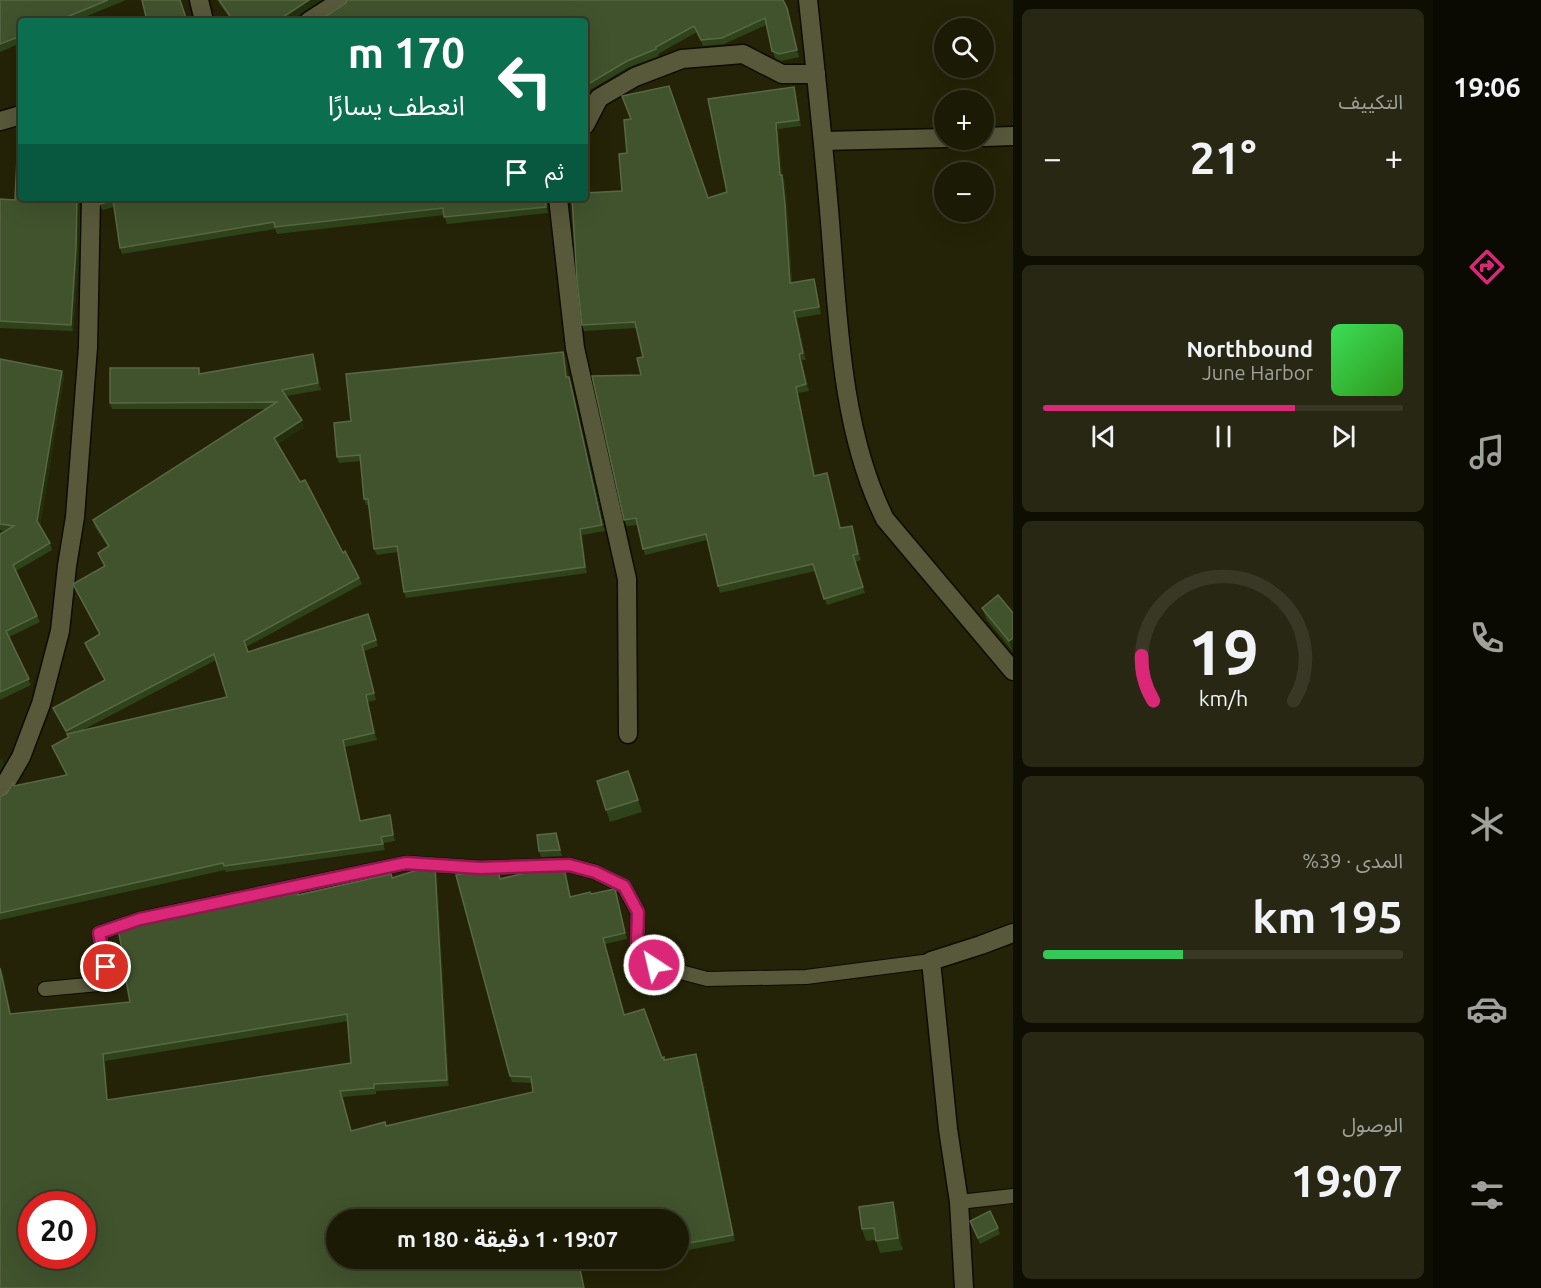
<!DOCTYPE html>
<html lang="ar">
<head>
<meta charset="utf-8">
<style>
	:root { --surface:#1b1a05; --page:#282713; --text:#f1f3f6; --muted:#a0a19a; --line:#393827; --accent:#db2777 }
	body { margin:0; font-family:Ubuntu,"Noto Sans Arabic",sans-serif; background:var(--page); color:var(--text); direction:rtl; height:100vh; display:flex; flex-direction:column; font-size:22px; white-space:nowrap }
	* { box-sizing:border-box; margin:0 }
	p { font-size:20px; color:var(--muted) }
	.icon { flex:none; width:33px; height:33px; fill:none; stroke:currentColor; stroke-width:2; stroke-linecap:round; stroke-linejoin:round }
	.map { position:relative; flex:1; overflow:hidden; direction:ltr }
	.side { display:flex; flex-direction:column; gap:9px; padding:9px; background:#0f0e03; width:420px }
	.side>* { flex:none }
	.top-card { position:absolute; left:18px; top:18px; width:570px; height:183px; border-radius:6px; box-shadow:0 6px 24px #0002,0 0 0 2px var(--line); direction:rtl; background:#0b6e4f; color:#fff; overflow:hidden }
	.controls { position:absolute; left:934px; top:18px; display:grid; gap:12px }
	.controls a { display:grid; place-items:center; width:60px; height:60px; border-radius:50%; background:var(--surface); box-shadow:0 6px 24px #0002,0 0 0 2px var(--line); font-size:30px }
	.speed { position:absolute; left:18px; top:1191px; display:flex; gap:12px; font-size:30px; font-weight:700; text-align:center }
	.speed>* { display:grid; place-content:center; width:78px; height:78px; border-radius:50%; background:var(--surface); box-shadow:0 6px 24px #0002,0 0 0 2px var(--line); line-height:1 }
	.speed .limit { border:9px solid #d22; background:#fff; color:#111 }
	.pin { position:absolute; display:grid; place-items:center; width:51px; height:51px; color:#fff; margin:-26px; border:3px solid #fff; border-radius:50%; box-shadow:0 2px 6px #0007 }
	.me { position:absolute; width:66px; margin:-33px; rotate:325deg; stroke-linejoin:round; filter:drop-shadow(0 0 4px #0008) }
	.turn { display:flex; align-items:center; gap:21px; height:126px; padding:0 24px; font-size:27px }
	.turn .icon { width:78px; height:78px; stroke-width:2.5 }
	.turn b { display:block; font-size:42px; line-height:51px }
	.then { display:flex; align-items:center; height:57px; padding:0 24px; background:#0003; gap:12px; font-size:22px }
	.big { font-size:45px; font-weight:700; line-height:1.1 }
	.side .tile { flex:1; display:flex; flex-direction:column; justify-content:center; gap:9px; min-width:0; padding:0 21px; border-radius:9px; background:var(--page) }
	.side .dial { align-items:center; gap:0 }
	.dial svg { height:156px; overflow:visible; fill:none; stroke:var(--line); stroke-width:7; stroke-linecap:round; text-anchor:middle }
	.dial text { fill:var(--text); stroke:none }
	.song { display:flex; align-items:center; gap:18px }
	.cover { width:72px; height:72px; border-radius:9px; background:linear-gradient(135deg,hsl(130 70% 55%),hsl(110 70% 35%)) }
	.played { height:6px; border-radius:3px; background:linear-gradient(90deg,var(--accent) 70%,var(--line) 70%) }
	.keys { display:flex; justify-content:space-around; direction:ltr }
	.heat { display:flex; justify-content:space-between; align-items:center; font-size:33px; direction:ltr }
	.charge { height:9px; border-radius:4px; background:linear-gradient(90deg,#34c759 39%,var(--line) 0) }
	.trip { position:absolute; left:326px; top:1209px; width:363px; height:60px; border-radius:30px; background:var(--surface); box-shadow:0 6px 24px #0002,0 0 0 2px var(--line); font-weight:700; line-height:60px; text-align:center; direction:rtl }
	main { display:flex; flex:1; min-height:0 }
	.dock { display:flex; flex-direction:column; width:108px; justify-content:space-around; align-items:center; background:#0b0a02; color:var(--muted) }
	.dock .icon { width:42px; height:42px }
	.dock .current { color:var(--accent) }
	.dock b { font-size:27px; color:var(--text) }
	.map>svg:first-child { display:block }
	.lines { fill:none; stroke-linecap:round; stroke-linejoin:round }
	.lane-casing { stroke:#0d0c00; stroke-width:16 }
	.street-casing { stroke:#0d0c00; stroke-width:21 }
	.lane { stroke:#58583b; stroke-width:14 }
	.street { stroke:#58583b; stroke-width:18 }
	.wall { fill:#2e431a; fill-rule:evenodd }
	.shaded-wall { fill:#22300b }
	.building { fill:#40532d; stroke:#586845; stroke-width:1.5; fill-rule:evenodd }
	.route-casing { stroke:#8e194d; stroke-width:15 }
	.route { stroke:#db2777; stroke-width:10 }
</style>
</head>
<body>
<main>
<nav class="dock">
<b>19:06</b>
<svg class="icon current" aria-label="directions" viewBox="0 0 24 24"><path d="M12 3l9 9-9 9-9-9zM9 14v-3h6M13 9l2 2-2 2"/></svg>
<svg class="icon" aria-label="music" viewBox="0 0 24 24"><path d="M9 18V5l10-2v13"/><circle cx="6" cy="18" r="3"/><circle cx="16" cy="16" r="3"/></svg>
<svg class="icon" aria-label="phone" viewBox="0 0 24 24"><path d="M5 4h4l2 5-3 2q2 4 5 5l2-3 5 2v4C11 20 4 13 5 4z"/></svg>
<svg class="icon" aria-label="climate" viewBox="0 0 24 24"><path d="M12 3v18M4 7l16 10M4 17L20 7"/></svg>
<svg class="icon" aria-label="car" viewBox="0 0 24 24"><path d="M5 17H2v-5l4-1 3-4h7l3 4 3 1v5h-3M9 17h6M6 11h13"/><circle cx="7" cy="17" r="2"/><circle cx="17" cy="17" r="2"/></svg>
<svg class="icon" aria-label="filters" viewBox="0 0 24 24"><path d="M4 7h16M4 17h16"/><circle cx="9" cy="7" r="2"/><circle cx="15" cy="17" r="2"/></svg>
</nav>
<section class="side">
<div class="tile"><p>التكييف</p>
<div class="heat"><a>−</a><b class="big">21°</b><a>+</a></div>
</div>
<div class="tile">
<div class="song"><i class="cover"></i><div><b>Northbound</b><p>June Harbor</p></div></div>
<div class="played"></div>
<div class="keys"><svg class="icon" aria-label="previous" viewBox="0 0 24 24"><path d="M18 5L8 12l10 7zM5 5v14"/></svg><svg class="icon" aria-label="pause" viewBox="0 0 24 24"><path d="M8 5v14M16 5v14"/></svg><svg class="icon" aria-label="next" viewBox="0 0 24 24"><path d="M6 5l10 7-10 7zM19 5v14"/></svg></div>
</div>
<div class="tile dial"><svg viewBox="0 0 100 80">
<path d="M14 69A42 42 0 1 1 86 69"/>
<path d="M14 69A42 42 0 0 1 8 46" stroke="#db2777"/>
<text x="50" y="56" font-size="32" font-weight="700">19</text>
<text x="50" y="72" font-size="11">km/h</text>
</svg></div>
<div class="tile"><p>المدى · 39%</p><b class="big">195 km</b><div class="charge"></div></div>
<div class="tile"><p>الوصول</p><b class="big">19:07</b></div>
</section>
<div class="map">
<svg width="1013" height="1288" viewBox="0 0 1013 1288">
	<rect width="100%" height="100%" fill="#242307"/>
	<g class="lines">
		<defs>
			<g id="lane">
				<path d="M45,989l64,-6 -10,-50 41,-14 266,-56 74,5 89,-3 26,7 29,15 14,25 -1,32 17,21 53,14 99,-2 125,-16"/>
				<path d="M959,1202l54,-6"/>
			</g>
			<g id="street">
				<path d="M199,0l5,21"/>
				<path d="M808,0c8,74 16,148 22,222 8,97 11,209 55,297l128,152"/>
				<path d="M309,21l33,-21"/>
				<path d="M0,121l21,-6"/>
				<path d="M585,125l14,-27 36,-21 47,-18 61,-5 39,20h34"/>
				<path d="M984,137l29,-1"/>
				<path d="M823,141l122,-3"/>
				<path d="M558,198l17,150 52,231 1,155"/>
				<path d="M0,793l21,-36 20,-53 19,-73 7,-65 8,-49 13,-170 3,-149"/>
				<path d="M964,1288l-5,-86 -11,-73 -17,-168 50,-16 32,-12"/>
			</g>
		</defs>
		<!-- lane casing -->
		<use href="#lane" class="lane-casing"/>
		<!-- street casing -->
		<use href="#street" class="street-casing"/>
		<!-- lane -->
		<use href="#lane" class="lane"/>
		<!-- street -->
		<use href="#street" class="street"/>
	</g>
	<!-- wall -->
	<g class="wall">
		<path d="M0,0h126l-51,21h-54v22l-21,9z"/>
		<path d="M217,0h104l-32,21h-67l7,-4z"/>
		<path d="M787,8l12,49 -18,4 -6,-3 -9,-33 -42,19 -21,2 -6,-14 -39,22 1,2 -30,11 -44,26v-72z"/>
		<path d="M794,87l2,7 5,32 -23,3 4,46 3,7 3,30 4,71 22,-4 2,7 5,28 -24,4 9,42h-4l7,31 -11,2 17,83 14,3 12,49 11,-2 9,34 -6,2 10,31 -38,12 -12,-34 -95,22 -2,-7 -11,-46 -62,15 -8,-30 -10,1 -3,-6 19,-163 -6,-29 -53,3 -2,-6 40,-134 86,7 19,-6z"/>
		<path d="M21,198h59l-1,57 -6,76 -73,-3v-129l15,1z"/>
		<path d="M99,198h448l1,15 -101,11 -3,-9 -167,19 -2,-5 -153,25 -2,-6 -6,-41 -12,3 -2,-6z"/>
		<path d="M563,352l3,6 2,19 3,6 34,148 -23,4 5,38 -181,25 -2,-6 -6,-40 -21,3 -3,-6 -5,-44h-3l-2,-6 -3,-38 -22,2 -2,-6 14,-36z"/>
		<path d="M0,359l62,12 2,6 -24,149 10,17 2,7 -36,21 24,51 -31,15 22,48 -31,15v-166l6,-3 -6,-1z"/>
		<path d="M315,361l6,29 -35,6 18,31 -27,17 66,109 16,25 3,6 -116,63 2,5 120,-38 10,32 -14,5 12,49 -8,2 9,38 -32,7 16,74 31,1 3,19 -12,2 2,7 -159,22 -1,-2 -225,50v-123l7,-4 7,-7 52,-11 -14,-29 16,-9 -12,-23 -3,-6 52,-27 -18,-32 -2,-6 14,-9 -23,-43 -3,-7 31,-18 -6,-13 10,-6 -13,-20 -2,-7 174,-111h-155l-2,-6 89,-35 2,6zM216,660l11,37 -146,34z"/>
		<path d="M982,608l31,5v39l-26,-32z"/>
		<path d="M633,783l9,29 -32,10 -4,-12z"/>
		<path d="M556,833l6,23 -21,1 -2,-6z"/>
		<path d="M435,868l2,6 12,212 -73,5v3l-33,3 8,34 36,-5 146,-34 -1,-9 -20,-1 -2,-6 -9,-197 65,-5 5,23 20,-3 26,1 10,44 -22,5 20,71 40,45h34l36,181 -57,11v-32l-342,38h307l-24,5 -2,-4 -37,7 -580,22v-320l3,6 8,40 119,-12 168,-107 94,-17zM348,1021l3,42 -243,37 -3,-39z"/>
		<path d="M893,1202l4,12 6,36 -23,3 -4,-13 -10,1 -4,-12z"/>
		<path d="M970,1221l28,7 2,6 -20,10z"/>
	</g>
	<!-- shaded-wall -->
	<g class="shaded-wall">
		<path d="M309,0h12l-32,21h-12z"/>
		<path d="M787,8l2,6 10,43 -2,-7z"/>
		<path d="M794,87l2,7 5,32 -2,-6z"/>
		<path d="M776,123l2,6 5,53 -3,-7z"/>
		<path d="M782,175l3,7 3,30 4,77 -2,-6z"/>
		<path d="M77,198h3l-1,57 -6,76 -2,-6z"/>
		<path d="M545,198h2l1,15 -2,-6z"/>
		<path d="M814,279l2,7 5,28 -2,-7z"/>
		<path d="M794,311l3,7 9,42 -3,-7z"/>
		<path d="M563,352l3,6 2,25 -2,-6z"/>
		<path d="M313,354l2,7 6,29 -3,-7z"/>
		<path d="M799,354l3,6 7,31 -3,-7z"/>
		<path d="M62,371l2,6 -24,151 -3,-7z"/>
		<path d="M569,377l2,6 34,148 -3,-6z"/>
		<path d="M796,387l2,6 19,89 -3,-6z"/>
		<path d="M302,420l2,7 -28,17 -2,-6z"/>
		<path d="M827,473l2,6 14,56 -3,-7z"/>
		<path d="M852,526l2,6 7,28 -3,-6z"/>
		<path d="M580,529l2,6 5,38 -2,-6z"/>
		<path d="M1013,638v14l-4,-11z"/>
		<path d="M366,695l2,7 9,38 -3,-7z"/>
		<path d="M343,740l2,7 17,80 -2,-6z"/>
		<path d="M2,757l2,7 -4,7v-11z"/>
		<path d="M390,815l2,7 3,19 -2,-6z"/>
		<path d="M435,868l2,6 12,212 -2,-6z"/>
		<path d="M615,889l2,6 10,44 -2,-6z"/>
		<path d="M0,968l3,6 9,46 -2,-6z"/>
		<path d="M103,1054l2,7 4,46 -2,-7z"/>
		<path d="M696,1054l3,6 36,181 -2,-6z"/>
		<path d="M893,1202l4,12 6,36 -5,-12z"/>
	</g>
	<!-- building -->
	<g class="building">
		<path d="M0,0h108l-51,21h-36v15l-21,8z"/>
		<path d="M142,0h38l7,21h-40z"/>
		<path d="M219,0h90l-32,21h-55l8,-5z"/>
		<path d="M347,0h436l4,8 10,42 -18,4 -7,-3 -7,-33 -43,20 -21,2 -7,-14 -38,21v2l-29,12 -42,25v-65h-266l27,-18z"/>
		<path d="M21,63v10l-3,-9z"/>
		<path d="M669,86l39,112 19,-6 -19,-93 86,-12 5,33 -23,3 4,52h2l3,30 5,78 24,-4 5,28 -25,4 9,42 -4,1 7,30 -10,3 18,89 13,-3 13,55 12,-2 6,28 -5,1 10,32 -39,12 -11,-35 -95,22 -12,-52 -63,15 -7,-31 -12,2 -32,-144 49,-1 -4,-17 6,-1 -8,-35 -53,3 -5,-44 -5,-83h13v-5l37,-2 -3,-37 8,-1 -3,-33 7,-1 -9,-23z"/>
		<path d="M18,138h3v60h56l-1,50 -5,77 -71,-4v-122l15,1z"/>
		<path d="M99,198h113l-1,1 9,-1h325l1,9 -102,10 -1,-9 -168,19 -1,-5 -154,26 -7,-48 -13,4z"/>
		<path d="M563,352l3,25h3l33,148 -22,4 5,38 -181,25 -7,-46 -23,3 -6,-50h-4l-4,-44 -23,2 -3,-34 17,-2 -5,-47z"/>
		<path d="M313,354l5,29 -36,7 20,30 -28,18 26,44 5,-2 38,73 2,-2 14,27 -115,63 4,11 120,-38 8,26 -14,5 12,48 -8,2 8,38 -31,7 17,81 30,-6 3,20 -12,2 2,7 -159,22 -1,-3 -223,50v-116l7,-4 6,-10 1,3 53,-11 -15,-29 17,-9 -2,-3 160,-37 -13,-43 -148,77 -13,-23 52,-28 -20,-37 15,-9 -27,-50 32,-18 -7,-13 11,-7 -16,-26 184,-118 -167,1v-35h89v6z"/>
		<path d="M0,359l62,12 -25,150 13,22 -37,22 24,51 -31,15 23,48 -29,13v-158l14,-8 -14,-2z"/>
		<path d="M998,595l15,18v25l-4,3 -27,-33z"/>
		<path d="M628,771l10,29 -32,10 -9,-29z"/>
		<path d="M556,833l4,17 -21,1 -2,-16z"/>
		<path d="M427,867l8,1 12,212 -73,4v4l-34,3 11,40 34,-9 1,4 147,-34 -2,-15 -21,-1 -54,-201 21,-4 21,-1 2,9 42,-10 22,-1 6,29 20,-5 1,2 24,-5 10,44 -22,5 21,77 20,-6 18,49 2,-1v3l32,-6 37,181 -55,10v-25h-342v38h248l-6,2 6,28h-584v-320l10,46 120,-12 -5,-27h2l-9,-46 180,-36v2l93,-21 1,4zM347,1014l4,49 -244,37 -4,-46zM32,1204h50v52h-50z"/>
		<path d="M893,1202l5,36 -22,3 -2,-13 -12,1 -3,-22z"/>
		<path d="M990,1211l8,17 -20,10 -8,-17z"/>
	</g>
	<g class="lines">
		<defs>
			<path id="route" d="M106,967l-7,-34 41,-14 266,-56 74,5 89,-3 26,7 29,14 14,26 -1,32 17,21"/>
		</defs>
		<!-- route casing -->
		<use href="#route" class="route-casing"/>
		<!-- route -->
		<use href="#route" class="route"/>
	</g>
</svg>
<div class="controls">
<a><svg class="icon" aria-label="search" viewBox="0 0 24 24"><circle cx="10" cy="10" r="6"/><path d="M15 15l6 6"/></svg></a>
<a>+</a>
<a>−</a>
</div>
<div class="speed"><div class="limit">20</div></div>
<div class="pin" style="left:106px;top:967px;background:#d93025"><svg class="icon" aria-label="arrive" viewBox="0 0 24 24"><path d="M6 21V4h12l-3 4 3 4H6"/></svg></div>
<svg class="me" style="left:654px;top:965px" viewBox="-20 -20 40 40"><circle r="17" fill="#db2777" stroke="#fff" stroke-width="3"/><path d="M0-11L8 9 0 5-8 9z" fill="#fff"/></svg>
<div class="trip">19:07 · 1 دقيقة · 180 m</div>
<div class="top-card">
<div class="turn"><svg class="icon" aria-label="left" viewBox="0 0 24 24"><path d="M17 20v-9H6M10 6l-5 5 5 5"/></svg><div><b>170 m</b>انعطف يسارًا</div></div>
<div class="then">ثم<svg class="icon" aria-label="arrive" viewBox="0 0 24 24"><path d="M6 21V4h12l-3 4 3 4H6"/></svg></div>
</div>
</div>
</main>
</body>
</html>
